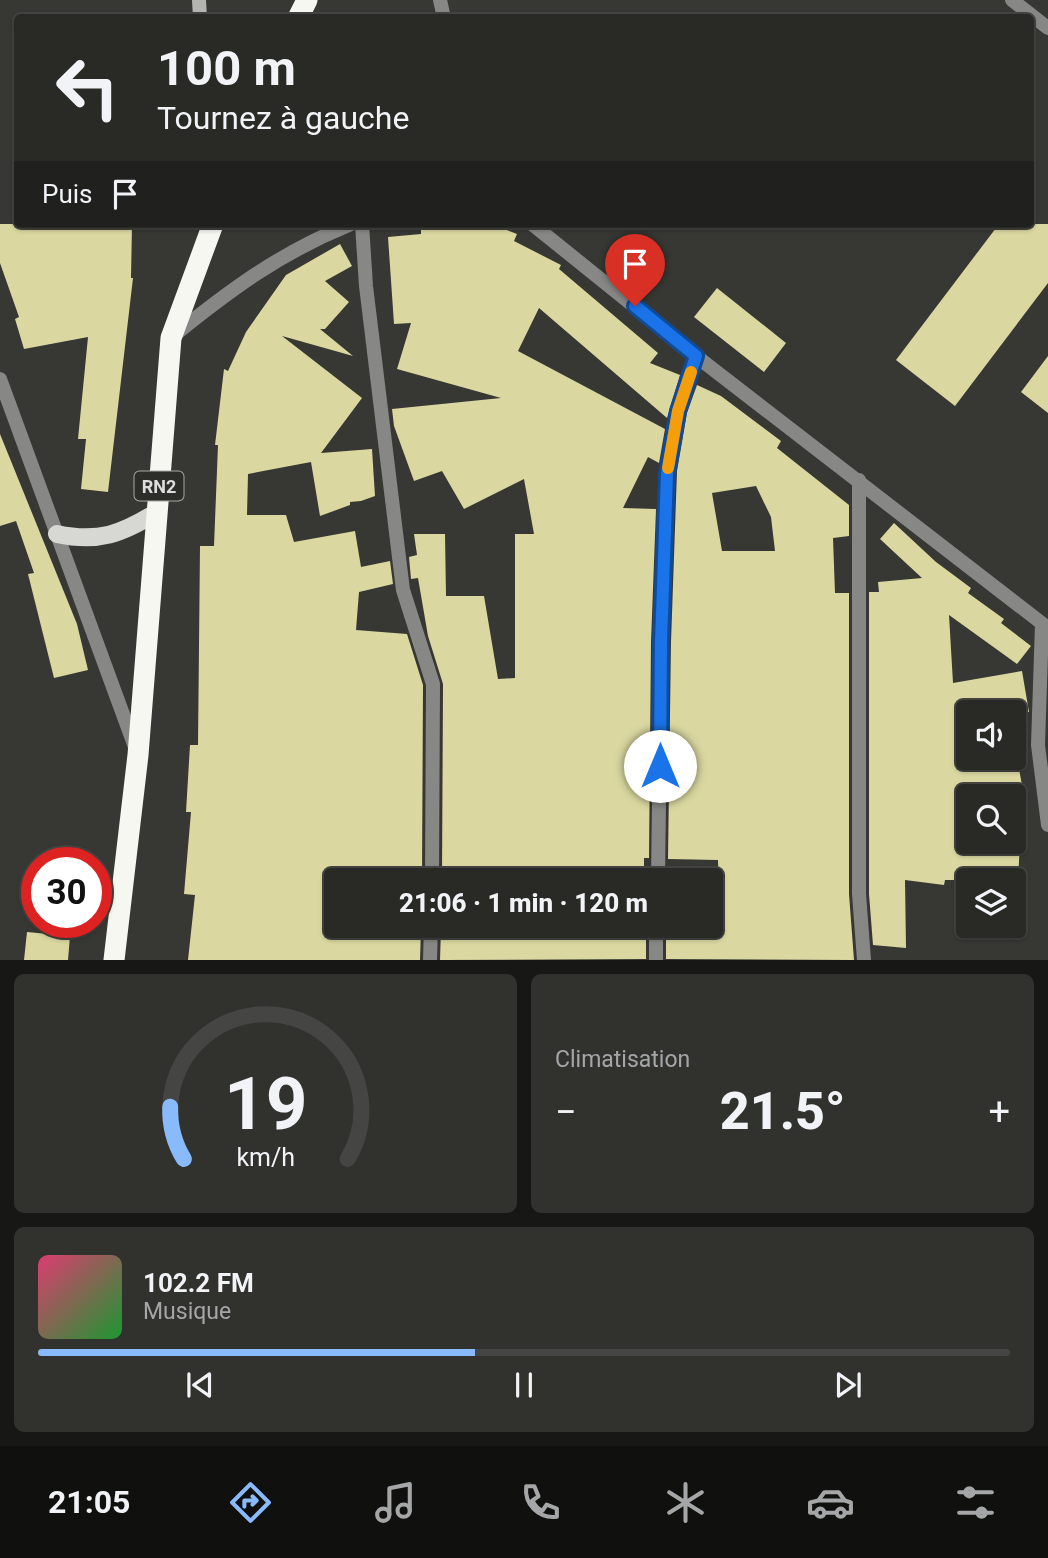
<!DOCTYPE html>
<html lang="fr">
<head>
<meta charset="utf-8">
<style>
	:root { --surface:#292926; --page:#31312e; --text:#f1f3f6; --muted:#a5a6a7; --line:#454543; --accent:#89bafc }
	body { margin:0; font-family:Roboto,sans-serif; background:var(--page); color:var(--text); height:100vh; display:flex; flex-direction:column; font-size:26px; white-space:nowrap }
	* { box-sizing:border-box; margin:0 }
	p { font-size:23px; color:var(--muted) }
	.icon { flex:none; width:38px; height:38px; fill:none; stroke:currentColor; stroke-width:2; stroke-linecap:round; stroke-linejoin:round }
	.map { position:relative; height:960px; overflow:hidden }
	.panel { display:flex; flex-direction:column; gap:14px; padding:14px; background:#171715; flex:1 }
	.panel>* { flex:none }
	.hud { position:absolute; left:14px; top:14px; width:1020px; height:214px; border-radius:7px; box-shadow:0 2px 5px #0004,0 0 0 2px var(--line); background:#292926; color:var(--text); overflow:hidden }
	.tools { position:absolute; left:956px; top:700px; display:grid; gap:14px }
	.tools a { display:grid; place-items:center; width:70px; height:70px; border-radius:7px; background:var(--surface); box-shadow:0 2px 5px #0004,0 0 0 2px var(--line); font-size:35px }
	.speed { position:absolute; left:21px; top:847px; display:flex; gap:14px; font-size:35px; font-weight:700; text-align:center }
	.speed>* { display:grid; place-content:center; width:91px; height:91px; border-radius:50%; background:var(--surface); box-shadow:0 2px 5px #0004,0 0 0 2px var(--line); line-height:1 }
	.speed .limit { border:10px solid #d22; background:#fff; color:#111 }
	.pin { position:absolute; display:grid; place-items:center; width:60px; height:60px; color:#fff; margin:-72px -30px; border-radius:50% 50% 50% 0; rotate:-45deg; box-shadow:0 0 7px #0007 }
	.pin .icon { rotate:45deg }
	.me { position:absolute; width:77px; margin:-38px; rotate:0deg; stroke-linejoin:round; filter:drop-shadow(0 0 5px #0008) }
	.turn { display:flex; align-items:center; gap:24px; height:147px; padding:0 28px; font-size:32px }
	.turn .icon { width:91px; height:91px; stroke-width:2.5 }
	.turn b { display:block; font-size:49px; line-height:60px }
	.then { display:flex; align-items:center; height:66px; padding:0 28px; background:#0003; gap:14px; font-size:26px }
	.big { font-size:52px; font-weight:800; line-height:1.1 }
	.panel .card { flex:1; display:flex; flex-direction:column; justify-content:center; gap:10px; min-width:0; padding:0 24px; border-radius:10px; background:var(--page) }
	.panel .dial { align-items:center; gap:0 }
	.dial svg { height:182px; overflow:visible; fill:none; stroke:var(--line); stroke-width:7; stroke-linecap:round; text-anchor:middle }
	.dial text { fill:var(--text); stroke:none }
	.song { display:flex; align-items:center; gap:21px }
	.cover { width:84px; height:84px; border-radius:10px; background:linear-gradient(135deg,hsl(340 70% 55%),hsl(130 70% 35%)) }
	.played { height:7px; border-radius:4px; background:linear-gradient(90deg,var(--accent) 45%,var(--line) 45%) }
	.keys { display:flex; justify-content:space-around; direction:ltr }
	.heat { display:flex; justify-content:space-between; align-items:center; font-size:38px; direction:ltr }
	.panel .tiles { flex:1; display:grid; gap:14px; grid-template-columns:1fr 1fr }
	.card:last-child { grid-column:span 2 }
	.trip { position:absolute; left:324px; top:868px; width:399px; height:70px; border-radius:7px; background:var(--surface); box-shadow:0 2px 5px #0004,0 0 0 2px var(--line); font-weight:800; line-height:70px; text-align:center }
	.tab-bar { display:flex; height:112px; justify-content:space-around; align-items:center; background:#10100f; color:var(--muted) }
	.tab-bar .icon { width:49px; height:49px }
	.tab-bar .current { color:var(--accent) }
	.tab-bar b { font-size:32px; color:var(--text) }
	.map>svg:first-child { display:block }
	.building { fill:#dad8a0; fill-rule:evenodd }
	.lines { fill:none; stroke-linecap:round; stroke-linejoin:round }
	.street { stroke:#878785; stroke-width:14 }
	.secondary { stroke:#b4b4b1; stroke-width:14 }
	.primary { stroke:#d7d7d3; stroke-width:18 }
	.highway { stroke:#f7f7f2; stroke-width:21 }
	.route-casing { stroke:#114b97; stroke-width:18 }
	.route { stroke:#1a73e8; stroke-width:12 }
	.slow { stroke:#f59e0b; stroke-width:12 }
	.labels { text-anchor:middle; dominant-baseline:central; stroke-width:7; stroke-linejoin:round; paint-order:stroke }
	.shield { fill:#2d2d29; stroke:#a8a8a6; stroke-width:2 }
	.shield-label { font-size:18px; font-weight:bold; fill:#dddddb }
</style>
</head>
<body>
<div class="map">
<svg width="1048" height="960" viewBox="0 0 1048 960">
	<rect width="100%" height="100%" fill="#373733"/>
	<!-- building -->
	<g class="building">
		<path d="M0,224h132l-1,54h2l-25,214 -27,-3 5,-50h-8l10,-102 -64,12 -9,-30 4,-2 -19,-54z"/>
		<path d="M421,224h70l26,10 -3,7 47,24 -2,4 99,84 -8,10 30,12 -13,43 -128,-110 -21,43 147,78 -6,34 -11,-6 -25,51 33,1 -5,133 -2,216h-5v9h-18l-1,13 -183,-2 1,-194 -15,-48 -10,-58 -7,1 -2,-22 8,-2 -3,-21h31l1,62h38l14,83 17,-1v-144h19l-10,-55 -60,30 -22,-38 -28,10 -20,-55 -2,-17 109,-11 -104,-29 14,-46 -17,1 -6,-87 33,-3z"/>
		<path d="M999,224h49v59l-93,123 -59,-46z"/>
		<path d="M340,244l12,22 -27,15 24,21 -24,27h-5l33,27 -71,-20 80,62 -41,55 51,-4 3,47 -14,5 -11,1v3l-30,11 -9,-54 -63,12 -1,41h39l8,27 61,-11 6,36 29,-6 3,23 -34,8 -3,38 51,4 16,51 -1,195h-86v46h82l-1,2h4l-1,32h-232l7,-65 -11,-1 7,-82h-5l4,-67h8l2,-199h14l4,-101h-3l9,-76 4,2 18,-39 40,-57z"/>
		<path d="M717,288l69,55 -22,29 -70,-55z"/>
		<path d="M1048,356v57l-27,-21z"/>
		<path d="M697,385l24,11 60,45 -4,7 72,57v31l-16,2 2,55h14v301l5,66 -188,-1v-26h4v-7h45l-1,-22h5l-1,-44 -50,-1 3,-217 6,-171 10,-58zM756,486l15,31 4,34h-53l-10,-58z"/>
		<path d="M0,434l77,190 11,46 -34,8 -26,-104 6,-1 -18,-52 -16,5z"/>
		<path d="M894,523l42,39 35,26 -3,5 36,26 -3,4 30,23 -14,18 -68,-49 4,68 69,-12 7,41h-61v46h49l7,38h-56v46h52l-2,38h-73l-1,5 -39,-5 1,68 -33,-3 -4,-51v-302h10l-1,-10 44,-4 -42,-39z"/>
		<path d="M441,928l56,2 47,-2 102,4v27l-206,1z"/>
		<path d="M27,932l43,4 -2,24h-44z"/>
	</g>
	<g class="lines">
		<!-- street -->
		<g class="street">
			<path d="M440,0l4,18"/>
			<path d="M1012,0l36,28"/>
			<path d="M362,224l4,62 37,304 30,94 -1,196"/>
			<path d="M532,224l164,132 352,272"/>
			<path d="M172,337c59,-48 108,-84 179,-113"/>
			<path d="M0,379l135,368"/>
			<path d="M859,480v414l5,66"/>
			<path d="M1042,624l-4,121 10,80"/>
			<path d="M658,880l3,-238 6,-169 11,-62 18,-55"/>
			<path d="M430,960l1,-34"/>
			<path d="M656,960v-34"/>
		</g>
		<!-- secondary -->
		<path class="secondary" d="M199,0l1,18"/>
		<!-- primary -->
		<path class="primary" d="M57,534c41,9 65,0 100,-22"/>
		<!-- highway -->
		<g class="highway">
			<path d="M298,18l9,-18"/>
			<path d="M114,960l24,-205 33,-417 42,-114"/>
		</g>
	</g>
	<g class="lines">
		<defs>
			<path id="route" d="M635,306l61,50 -18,55 -11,63 -6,168 -1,124"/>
		</defs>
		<!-- route casing -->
		<use href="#route" class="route-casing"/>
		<!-- route -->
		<use href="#route" class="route"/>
		<!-- slow -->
		<path class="slow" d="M668,468l10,-57 13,-39"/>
	</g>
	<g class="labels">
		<!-- shield labels -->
		<rect class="shield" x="134.5" y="471.5" width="49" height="29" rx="5"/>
		<g class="shield-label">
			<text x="159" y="486">RN2</text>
		</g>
	</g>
</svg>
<div class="tools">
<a><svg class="icon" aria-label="sound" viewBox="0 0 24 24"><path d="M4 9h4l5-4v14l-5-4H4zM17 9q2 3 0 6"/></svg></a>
<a><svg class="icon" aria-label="search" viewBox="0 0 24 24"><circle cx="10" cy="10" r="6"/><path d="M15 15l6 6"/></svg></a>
<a><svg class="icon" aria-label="layers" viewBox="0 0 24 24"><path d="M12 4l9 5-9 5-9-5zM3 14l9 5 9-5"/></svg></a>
</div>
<div class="speed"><div class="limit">30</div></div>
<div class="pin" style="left:635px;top:306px;background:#d93025"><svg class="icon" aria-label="arrive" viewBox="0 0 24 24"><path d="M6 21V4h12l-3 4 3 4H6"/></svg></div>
<svg class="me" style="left:660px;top:766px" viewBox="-20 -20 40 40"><circle r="19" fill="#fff"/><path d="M0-13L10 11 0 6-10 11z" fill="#1a73e8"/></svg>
<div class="trip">21:06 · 1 min · 120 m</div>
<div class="hud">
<div class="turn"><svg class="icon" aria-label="left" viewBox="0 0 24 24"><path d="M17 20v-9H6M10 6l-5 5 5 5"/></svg><div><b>100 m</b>Tournez à gauche</div></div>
<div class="then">Puis<svg class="icon" aria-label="arrive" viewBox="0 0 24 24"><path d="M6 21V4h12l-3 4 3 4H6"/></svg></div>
</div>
</div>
<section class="panel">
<div class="tiles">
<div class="card dial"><svg viewBox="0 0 100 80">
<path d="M14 69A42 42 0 1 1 86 69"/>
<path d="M14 69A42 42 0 0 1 8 46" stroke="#89bafc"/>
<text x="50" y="56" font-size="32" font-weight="700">19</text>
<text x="50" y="72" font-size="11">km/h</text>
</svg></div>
<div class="card"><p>Climatisation</p>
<div class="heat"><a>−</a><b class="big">21.5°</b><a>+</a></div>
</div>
<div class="card">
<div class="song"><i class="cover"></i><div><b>102.2 FM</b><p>Musique</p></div></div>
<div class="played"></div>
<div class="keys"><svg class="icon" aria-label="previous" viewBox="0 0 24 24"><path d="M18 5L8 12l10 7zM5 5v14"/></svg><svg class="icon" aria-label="pause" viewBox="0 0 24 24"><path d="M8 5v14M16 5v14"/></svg><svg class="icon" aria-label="next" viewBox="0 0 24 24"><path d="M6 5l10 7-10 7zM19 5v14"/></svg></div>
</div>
</div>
</section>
<nav class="tab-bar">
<b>21:05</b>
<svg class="icon current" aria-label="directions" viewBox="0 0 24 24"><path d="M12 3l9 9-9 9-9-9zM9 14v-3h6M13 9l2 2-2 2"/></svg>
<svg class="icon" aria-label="music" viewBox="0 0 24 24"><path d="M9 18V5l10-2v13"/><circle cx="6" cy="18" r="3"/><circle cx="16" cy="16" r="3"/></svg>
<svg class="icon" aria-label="phone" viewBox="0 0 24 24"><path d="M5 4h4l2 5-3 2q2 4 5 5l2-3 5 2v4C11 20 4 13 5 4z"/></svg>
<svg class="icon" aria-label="climate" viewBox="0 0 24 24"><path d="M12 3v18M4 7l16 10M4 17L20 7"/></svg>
<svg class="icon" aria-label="car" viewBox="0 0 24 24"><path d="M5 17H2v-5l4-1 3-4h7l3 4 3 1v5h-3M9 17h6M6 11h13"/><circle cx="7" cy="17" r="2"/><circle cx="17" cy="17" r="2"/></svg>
<svg class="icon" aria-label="filters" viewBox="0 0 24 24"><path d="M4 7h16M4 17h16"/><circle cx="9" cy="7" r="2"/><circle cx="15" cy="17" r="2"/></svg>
</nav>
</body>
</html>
